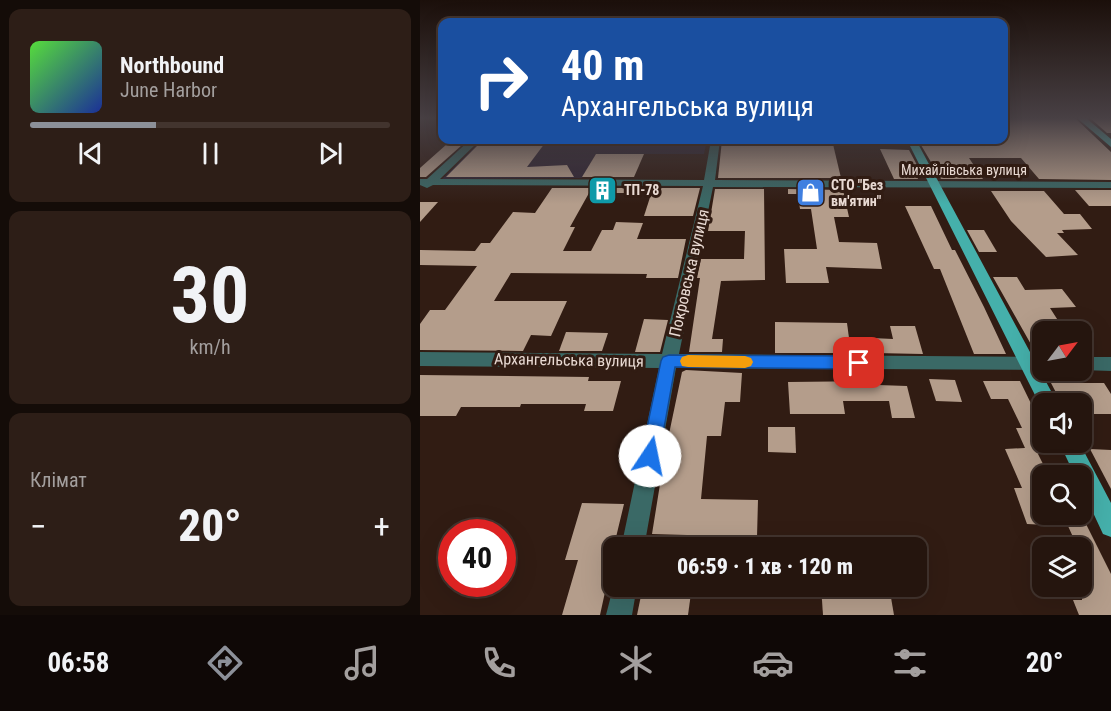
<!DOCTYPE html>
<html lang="uk">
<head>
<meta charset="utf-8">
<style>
	:root { --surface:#25150e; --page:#2d1e17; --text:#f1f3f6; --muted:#a39f9e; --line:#42342e; --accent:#8c9099 }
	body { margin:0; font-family:"Roboto Condensed",sans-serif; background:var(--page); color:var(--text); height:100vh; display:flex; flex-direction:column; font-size:22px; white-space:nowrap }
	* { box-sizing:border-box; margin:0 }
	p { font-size:20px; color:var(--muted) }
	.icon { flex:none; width:33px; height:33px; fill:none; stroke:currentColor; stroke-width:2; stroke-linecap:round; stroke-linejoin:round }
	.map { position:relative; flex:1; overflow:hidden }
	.sheet { display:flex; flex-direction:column; gap:9px; padding:9px; background:#140c08; width:420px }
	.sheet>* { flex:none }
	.banner { position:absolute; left:18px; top:18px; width:570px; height:126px; border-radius:12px; box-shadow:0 6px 24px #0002,0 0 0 2px var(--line); background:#1a4fa0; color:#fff; overflow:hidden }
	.needle { width:39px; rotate:58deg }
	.buttons { position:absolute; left:612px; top:321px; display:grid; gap:12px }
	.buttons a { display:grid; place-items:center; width:60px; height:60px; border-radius:12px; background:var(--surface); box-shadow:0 6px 24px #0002,0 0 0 2px var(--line); font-size:30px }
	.speed { position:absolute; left:18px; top:519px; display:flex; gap:12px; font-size:30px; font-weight:700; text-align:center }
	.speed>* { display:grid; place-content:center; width:78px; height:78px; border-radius:50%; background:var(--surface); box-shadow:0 6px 24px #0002,0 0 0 2px var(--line); line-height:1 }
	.speed .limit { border:9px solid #d22; background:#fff; color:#111 }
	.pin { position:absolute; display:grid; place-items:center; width:51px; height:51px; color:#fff; margin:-26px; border-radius:12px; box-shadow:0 3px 9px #0006 }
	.me { position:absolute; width:66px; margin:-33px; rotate:11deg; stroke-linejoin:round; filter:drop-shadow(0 0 4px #0008) }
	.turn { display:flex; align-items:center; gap:21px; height:126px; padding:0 24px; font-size:27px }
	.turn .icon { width:78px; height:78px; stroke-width:2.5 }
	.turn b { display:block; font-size:42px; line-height:51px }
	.big { font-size:45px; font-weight:800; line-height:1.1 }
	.sheet .widget { flex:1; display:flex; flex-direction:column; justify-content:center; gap:9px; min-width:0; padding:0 21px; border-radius:12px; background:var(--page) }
	.sheet .dial { align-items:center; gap:0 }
	.dial b { font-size:78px; line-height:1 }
	.song { display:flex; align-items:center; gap:18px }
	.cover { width:72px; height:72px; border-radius:9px; background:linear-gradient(135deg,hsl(110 70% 55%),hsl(230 70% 35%)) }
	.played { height:6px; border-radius:3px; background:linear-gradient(90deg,var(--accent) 35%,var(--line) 35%) }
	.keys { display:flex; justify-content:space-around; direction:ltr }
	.heat { display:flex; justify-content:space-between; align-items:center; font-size:33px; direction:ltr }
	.trip { position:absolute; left:183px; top:537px; width:324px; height:60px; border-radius:12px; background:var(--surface); box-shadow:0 6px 24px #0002,0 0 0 2px var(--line); font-weight:800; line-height:60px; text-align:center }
	.dock { display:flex; height:96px; justify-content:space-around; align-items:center; background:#0f0806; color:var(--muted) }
	.dock .icon { width:42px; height:42px }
	.dock .current { color:var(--accent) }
	.dock b { font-size:27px; color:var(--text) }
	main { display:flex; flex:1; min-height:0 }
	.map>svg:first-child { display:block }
	.industrial { fill:#302533 }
	.building { fill:#b49d8b }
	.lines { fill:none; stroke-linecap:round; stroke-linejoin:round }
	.minor { fill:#3a6966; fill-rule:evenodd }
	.major { fill:#45b0ab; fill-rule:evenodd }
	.route { fill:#1a73e8; stroke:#114b97; stroke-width:1.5 }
	.slow { fill:#f59e0b }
	.labels { text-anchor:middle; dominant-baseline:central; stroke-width:6; stroke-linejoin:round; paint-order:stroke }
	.far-street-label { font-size:14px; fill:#e9dad3; stroke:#311c13 }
	.far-poi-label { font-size:14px; font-weight:bold; fill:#e9dad3; stroke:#311c13; text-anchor:start }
	.street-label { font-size:16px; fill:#e9dad3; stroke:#311c13 }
</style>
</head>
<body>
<main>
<section class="sheet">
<div class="widget">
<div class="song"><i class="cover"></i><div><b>Northbound</b><p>June Harbor</p></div></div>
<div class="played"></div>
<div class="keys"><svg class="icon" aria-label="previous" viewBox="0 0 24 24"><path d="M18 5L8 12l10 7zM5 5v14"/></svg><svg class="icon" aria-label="pause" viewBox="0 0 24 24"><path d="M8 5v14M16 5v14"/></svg><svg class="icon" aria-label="next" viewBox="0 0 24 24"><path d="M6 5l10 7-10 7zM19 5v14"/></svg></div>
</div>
<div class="widget dial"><b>30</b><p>km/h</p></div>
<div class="widget"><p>Клімат</p>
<div class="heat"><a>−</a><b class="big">20°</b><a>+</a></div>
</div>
</section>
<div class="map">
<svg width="691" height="615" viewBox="0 0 691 615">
	<rect width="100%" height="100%" fill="#311c13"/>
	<!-- industrial -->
	<path class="industrial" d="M62,140h225l-3,14h-108l-14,24 -140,1z"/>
	<!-- building -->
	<g class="building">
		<path d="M584,118h71l36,34v28l-72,-1 -18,-21h-52l14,21h-42l-23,-39h90l-4,-6z"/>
		<path d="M670,118h21v15h-4z"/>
		<path d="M68,140h25l-3,4 35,-1 -18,24 40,-2 7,12h-128l32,-32h5z"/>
		<path d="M302,140h110l9,38h-123z"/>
		<path d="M27,144l15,1 -36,32h-6v-9z"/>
		<path d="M460,149l29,1 9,17 -4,2 4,10h-24z"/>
		<path d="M176,154h48l-10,23h-52z"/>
		<path d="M132,188h77l-2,5h-38l-19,34h5l-12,24h28l11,-21h11l3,-8 27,1 -6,16h49l-8,39h-32l1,-4 -136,-1 -17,28h73l-16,35 -20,-1 -8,16 -103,-1v-26l10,-14h15l32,-44 -57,-1v-15l55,1 6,-8h9l23,-31 22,1z"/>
		<path d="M233,188h47l-7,28h-49z"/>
		<path d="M295,189h49l1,91 -44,1 -9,58h11l-1,13h-33l11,-74h-3l4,-19h43l1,-28h-37z"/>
		<path d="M368,189l55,1 6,27h-15l5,25 38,1 5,26 -56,-2 3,16h-43l-2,-34h33l-6,-40h-11l-2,-15h-10z"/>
		<path d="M655,190h36v16h-22z"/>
		<path d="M571,191h53l20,23h16l12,15 -30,1 2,3h-7l21,22 -32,2 -35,-36z"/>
		<path d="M0,202h18l-18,20z"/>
		<path d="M485,206h26l21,44h3l29,57 22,47h-32l-34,-85h-6z"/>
		<path d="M547,230h17l13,22h-18z"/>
		<path d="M573,277h24l8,13 37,-1 14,18 -26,1 9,14h-17v33h-5z"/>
		<path d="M224,319l24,1 -8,32h-25z"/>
		<path d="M355,322l72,1 4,30h-76z"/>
		<path d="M470,326h25l8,28 -48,-1 -3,-15 21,1z"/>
		<path d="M146,332l42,1 -6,18h-43z"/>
		<path d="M266,370l56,3 -2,29h-15l-4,34h-14l-6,63 57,1 -1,37 -105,-3 13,-81 17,-81z"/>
		<path d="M0,375l169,2 -1,4h33l-8,30h-29l2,-7h-65l-1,3h-59l-5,9h-36z"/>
		<path d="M509,379l26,1 7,22 -26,-1z"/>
		<path d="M457,381l1,4 29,1 8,32h-23l-3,-17h-46l2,13h-55l-2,-32z"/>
		<path d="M563,381h37l22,45v16h15l5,11 -24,1 10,20h-6v40h39l30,60v41h-32l-6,-15h9v-52h-4l-10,-22 -41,-2 -13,-36h8l-17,-39 20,-1 -9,-20h6l-14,-29h-17z"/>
		<path d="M631,383h53l7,11v20h-29v-10h-20z"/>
		<path d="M348,427h27l1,26 -28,-1z"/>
		<path d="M670,449l21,1v39z"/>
		<path d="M162,503l42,1 -19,79h2l-7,32h-38l16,-55h-13z"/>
		<path d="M223,586h49l-4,29h-51z"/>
		<path d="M401,586h68l5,29h-71z"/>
	</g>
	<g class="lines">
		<!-- minor -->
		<g class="minor">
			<path d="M50,140h10l-40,39 264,1 7,-40h9l-5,40 396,2v6l-398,-1 -34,167 363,3 1,13 -367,-2 -32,180h-23l38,-180 -239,-2v-14l242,2 41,-168 -270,-1 -6,3 -7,-3v-6h7z"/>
			<path d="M662,357h29v14l-30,-1z"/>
			<path d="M194,584v2h23l-5,29h-26z"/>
		</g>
		<!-- major -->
		<g class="major">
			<path d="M657,118h9l25,21v8z"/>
			<path d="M487,140h9l142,264h-16v5z"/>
			<path d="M639,442h20l32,61v34l-8,-3 -21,-45v-13h-7z"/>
		</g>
	</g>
	<!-- sky -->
	<linearGradient id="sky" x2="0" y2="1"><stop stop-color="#1b0f0a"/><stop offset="0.58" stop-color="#484044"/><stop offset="1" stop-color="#484044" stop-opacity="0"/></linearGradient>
	<rect width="691" height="204" fill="url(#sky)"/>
	<!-- route -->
	<path class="route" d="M249,355l190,1 6,2 2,5 -2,4 -6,2 -184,-2 -16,89 -3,7 -6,2 -6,-2 -3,-7 20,-95 2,-4z"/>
	<!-- slow -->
	<path class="slow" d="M268,355l57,1 6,2 2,4 -2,4 -6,2 -57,-1 -6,-1 -2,-5 2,-4z"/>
	<!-- icons -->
	<defs>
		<symbol id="building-square" viewBox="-11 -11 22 22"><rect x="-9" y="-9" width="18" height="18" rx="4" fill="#0f9aa8" stroke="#311c13"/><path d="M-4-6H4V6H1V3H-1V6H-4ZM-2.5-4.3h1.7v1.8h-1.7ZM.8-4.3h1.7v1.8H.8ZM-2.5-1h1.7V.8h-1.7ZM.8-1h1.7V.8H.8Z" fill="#fff"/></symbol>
		<symbol id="shop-square" viewBox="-11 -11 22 22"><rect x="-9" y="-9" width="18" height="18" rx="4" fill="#3f7fe0" stroke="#311c13"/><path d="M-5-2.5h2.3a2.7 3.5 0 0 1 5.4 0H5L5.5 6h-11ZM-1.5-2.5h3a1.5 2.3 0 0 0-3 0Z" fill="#fff"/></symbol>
	</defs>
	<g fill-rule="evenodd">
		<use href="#building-square" x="166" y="174" width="33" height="33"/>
		<use href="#shop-square" x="374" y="176" width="33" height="33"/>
	</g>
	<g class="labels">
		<!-- far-street labels -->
		<g class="far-street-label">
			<text x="544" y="170">Михайлівська вулиця</text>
		</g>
		<!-- far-poi labels -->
		<g class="far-poi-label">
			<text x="411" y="185">СТО "Без<tspan x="411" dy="16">вм'ятин"</tspan></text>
			<text x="204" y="190">ТП-78</text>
		</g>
		<!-- street labels -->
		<g class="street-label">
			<text transform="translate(269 273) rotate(-77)">Покровська вулиця</text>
			<text transform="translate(149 360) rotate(1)">Архангельська вулиця</text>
		</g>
	</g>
</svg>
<div class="buttons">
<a><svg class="needle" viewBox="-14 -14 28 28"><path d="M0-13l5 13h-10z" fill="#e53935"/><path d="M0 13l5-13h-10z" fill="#a39f9e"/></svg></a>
<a><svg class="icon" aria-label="sound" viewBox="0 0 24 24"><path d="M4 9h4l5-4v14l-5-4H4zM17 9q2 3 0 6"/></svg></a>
<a><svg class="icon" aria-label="search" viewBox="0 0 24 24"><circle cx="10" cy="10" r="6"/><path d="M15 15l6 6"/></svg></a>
<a><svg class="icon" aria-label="layers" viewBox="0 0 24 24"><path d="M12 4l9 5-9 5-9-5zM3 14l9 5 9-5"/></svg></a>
</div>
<div class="speed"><div class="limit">40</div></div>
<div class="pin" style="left:439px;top:363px;background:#d93025"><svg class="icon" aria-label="arrive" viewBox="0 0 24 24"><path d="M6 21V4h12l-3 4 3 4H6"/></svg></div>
<svg class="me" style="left:230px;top:456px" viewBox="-20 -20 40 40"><circle r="19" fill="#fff"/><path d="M0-13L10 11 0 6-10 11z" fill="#1a73e8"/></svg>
<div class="trip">06:59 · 1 хв · 120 m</div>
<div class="banner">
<div class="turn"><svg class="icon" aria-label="right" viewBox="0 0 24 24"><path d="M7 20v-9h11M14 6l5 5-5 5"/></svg><div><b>40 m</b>Архангельська вулиця</div></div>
</div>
</div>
</main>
<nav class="dock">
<b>06:58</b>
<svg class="icon current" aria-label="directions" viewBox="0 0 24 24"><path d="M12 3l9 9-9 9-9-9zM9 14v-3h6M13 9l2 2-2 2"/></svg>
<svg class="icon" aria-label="music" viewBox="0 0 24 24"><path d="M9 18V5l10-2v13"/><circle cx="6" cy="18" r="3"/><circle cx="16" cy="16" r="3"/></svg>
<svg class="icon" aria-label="phone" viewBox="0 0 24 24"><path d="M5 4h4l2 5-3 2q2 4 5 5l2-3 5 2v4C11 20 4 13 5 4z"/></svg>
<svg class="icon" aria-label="climate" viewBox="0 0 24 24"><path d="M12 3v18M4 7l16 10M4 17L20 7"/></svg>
<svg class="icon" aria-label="car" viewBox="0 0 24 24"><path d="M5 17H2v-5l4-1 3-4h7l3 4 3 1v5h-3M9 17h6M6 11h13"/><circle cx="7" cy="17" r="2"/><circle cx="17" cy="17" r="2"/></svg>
<svg class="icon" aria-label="filters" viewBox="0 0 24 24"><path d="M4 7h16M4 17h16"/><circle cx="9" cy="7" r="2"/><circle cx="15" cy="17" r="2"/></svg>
<b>20°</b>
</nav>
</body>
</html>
